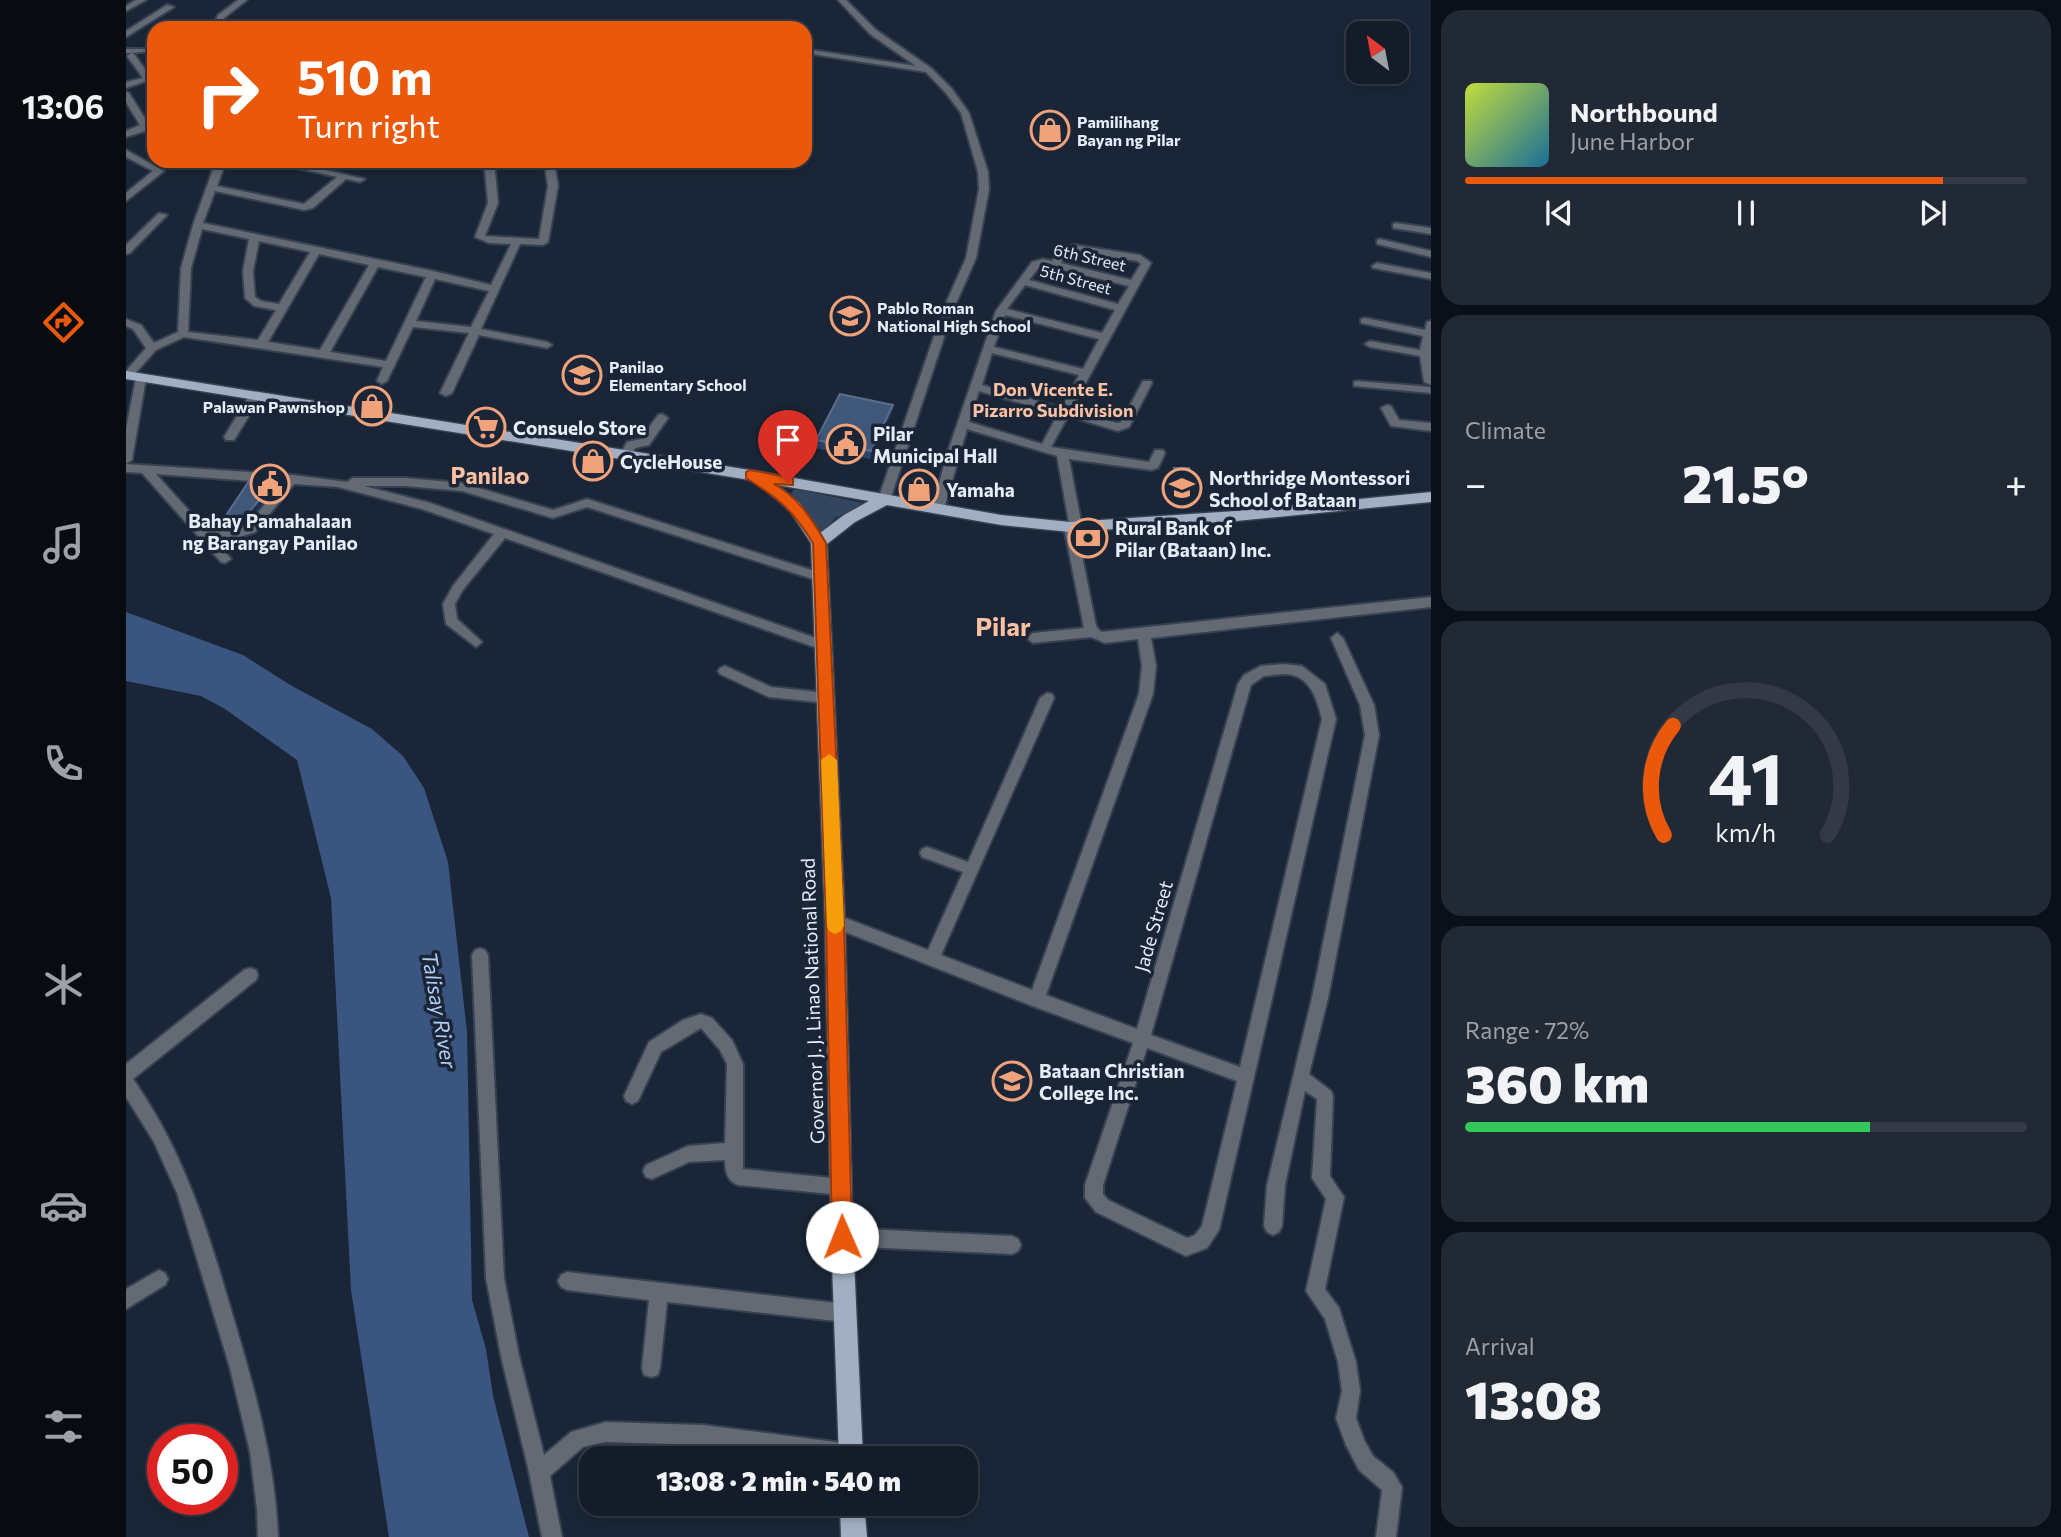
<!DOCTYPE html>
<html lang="en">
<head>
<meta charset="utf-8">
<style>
	:root { --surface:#141c29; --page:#212935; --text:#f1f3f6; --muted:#9da1a8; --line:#333a46; --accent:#ea580c }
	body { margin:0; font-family:Commissioner,sans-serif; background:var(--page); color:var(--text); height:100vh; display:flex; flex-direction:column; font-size:26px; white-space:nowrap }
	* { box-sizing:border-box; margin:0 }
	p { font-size:23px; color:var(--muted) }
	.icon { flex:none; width:38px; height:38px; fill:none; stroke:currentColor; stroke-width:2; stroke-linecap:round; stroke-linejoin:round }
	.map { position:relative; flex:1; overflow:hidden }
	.details { display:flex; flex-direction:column; gap:10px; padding:10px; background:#0b0f17; width:630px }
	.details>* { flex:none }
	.top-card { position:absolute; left:21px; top:21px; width:665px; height:147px; border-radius:21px; box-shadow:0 4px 10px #0003,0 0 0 2px var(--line); background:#ea580c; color:#fff; overflow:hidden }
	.needle { width:46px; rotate:328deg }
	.fabs { position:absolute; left:1220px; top:21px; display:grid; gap:14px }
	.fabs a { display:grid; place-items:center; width:63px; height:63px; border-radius:14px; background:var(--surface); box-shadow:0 4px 10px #0003,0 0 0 2px var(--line); font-size:35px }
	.speed { position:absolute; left:21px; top:1424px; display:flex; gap:14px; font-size:35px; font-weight:700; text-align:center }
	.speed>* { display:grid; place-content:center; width:91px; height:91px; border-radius:50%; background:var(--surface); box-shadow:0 4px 10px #0003,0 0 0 2px var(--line); line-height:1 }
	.speed .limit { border:10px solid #d22; background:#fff; color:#111 }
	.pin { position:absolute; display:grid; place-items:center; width:60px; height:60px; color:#fff; margin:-72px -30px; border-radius:50% 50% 50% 0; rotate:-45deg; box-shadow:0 0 7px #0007 }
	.pin .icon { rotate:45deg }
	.me { position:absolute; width:77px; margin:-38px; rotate:359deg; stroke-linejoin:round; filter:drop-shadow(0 0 5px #0008) }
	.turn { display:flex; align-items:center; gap:24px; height:147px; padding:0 35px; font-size:32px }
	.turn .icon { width:91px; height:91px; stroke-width:2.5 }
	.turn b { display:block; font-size:49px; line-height:60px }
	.big { font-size:52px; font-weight:800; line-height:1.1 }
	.details .tile { flex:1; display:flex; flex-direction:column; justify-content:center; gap:10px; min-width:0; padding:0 24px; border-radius:21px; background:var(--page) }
	.details .dial { align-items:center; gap:0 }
	.dial svg { height:182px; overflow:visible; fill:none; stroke:var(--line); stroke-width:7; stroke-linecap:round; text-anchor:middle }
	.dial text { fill:var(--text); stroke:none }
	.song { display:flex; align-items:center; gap:21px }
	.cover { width:84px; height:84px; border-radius:10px; background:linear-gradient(135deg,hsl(70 70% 55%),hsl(200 70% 35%)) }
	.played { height:7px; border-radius:4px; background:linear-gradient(90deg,var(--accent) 85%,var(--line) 85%) }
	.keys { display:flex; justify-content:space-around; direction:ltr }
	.heat { display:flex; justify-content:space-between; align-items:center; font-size:38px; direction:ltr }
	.charge { height:10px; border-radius:5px; background:linear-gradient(90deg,#34c759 72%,var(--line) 0) }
	.trip { position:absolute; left:453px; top:1446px; width:399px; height:70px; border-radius:21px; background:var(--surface); box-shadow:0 4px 10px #0003,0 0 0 2px var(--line); font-weight:800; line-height:70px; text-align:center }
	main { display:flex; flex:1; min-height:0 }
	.tab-bar { display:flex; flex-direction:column; width:126px; justify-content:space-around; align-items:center; background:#080b10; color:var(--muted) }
	.tab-bar .icon { width:49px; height:49px }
	.tab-bar .selected { color:var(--accent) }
	.tab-bar b { font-size:32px; color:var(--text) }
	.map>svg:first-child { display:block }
	.green { fill:#34455f }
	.water { fill:#3a5680 }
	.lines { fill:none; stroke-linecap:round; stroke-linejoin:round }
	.minor-casing { stroke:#364252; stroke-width:4 }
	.major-casing { stroke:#364252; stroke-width:3 }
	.minor { fill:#646a73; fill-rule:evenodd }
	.major { fill:#a2afc3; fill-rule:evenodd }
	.wall { fill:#2b456a }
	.shaded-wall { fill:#1c314f }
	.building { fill:#3f5779; stroke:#596e8d; stroke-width:2 }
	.route { fill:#ea580c; stroke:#983908; stroke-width:2 }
	.slow { fill:#f59e0b }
	.labels { text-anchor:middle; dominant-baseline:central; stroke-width:7; stroke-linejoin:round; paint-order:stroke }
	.far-poi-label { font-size:16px; font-weight:bold; fill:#e4edf8; stroke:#1a2637; text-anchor:start }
	.far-street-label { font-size:16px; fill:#e4edf8; stroke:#1a2637 }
	.far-neighbourhood-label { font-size:18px; font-weight:bold; fill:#fcc0a2; stroke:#1a2637 }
	.poi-label { font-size:19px; font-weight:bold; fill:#e4edf8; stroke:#1a2637; text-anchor:start }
	.street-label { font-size:19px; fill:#e4edf8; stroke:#1a2637 }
	.water-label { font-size:21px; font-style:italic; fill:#b2cef6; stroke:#1a2637 }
	.quarter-label { font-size:23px; font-weight:bold; fill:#fcc0a2; stroke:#1a2637 }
	.district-label { font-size:26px; font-weight:bold; fill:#fcc0a2; stroke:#1a2637 }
</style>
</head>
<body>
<main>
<nav class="tab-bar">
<b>13:06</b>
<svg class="icon selected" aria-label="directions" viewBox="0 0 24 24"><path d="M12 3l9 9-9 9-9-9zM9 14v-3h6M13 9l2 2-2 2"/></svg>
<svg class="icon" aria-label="music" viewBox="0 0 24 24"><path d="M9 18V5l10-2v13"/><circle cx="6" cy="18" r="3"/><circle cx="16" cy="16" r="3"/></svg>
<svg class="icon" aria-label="phone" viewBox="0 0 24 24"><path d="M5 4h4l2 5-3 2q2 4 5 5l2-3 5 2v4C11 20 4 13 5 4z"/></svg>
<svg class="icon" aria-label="climate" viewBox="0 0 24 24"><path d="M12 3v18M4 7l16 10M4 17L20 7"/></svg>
<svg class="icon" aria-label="car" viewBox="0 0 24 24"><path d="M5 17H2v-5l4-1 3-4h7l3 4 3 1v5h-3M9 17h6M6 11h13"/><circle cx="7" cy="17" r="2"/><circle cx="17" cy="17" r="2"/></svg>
<svg class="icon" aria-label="filters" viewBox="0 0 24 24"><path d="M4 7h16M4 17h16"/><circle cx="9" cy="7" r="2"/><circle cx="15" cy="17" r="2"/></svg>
</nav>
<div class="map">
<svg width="1305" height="1537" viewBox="0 0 1305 1537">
	<rect width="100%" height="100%" fill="#1a2637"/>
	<!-- green -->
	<path class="green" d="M669,489l73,15 -33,14 -15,18 -30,-42z"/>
	<!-- water -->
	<path class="water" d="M0,612l117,43 49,31 80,43 31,27 21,32 24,74 19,170 5,268 14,49 7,47 36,141h-140l-38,-247 -20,-392 -34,-138 -72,-51 -24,-13 -75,-15z"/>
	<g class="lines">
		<defs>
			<g id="minor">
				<path d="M10,0h10l-20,11v-5z"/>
				<path d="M112,0h9l-23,18 -4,10h-8l6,-13z"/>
				<path d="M712,0h8l30,30 55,38 21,21 17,24 19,59 1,17 -13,69 -23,52 -63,190 -6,4 -6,-4 65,-190 23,-52 13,-69 -1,-17 -17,-59 -15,-20 -20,-21 -121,-19v-4l111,17 -46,-32z"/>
				<path d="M41,5l7,2 -48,30v-6z"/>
				<path d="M28,46v5l-23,2 3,1 18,25 -26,9v-6l17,-4 -16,-22 4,-3h-5v-4h21z"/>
				<path d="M0,92l3,1 20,32 -4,6 -19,6v-6l14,-6 -14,-23z"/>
				<path d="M0,150l38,21 -38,30v-8l27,-22 -27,-14z"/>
				<path d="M90,161h10l-9,25 87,18 33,-27 -71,-16h19l80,18 -5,3 -14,-3 -33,29 -9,2 -89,-19 -12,32 230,48 58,14 20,-41 -22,-1 -14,-6 13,-34 -4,-42h10l4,42 -13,33 54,3 9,-53 -4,-25h10l4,25 -10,56 -5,3 -23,-1 -39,85 66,13 5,3 -5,3 -68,-13 -27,58 -6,3 -6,-3 29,-60 -56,-6 -26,54 -5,3 -5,-3 6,-14 -199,-30 -28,13 -24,27 -6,1v-7l20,-23 -13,-19 -7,-3v-7l15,6 13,18 24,-11 3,-64 12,-43zM76,229l47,10 -6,32 2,27 9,8 22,4 -18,30 -70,-8 3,-64zM133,241l51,11 -31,52 -18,-3 -6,-4 -2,-26zM193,254l50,11 -49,85 -52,-8zM252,267l48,10 -40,84 -56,-9zM309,279l54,12 -18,36 -55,-6z"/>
				<path d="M33,213l8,2 -37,38 -4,1v-9z"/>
				<path d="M1270,223l35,5v6l-38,-6v-4z"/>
				<path d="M1254,239l51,12v6l-54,-13v-4z"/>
				<path d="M949,245l65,10 11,8 -80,147 46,13 4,-1 22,-41h8l1,2 -23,44 -11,4 -50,-15 -17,31 98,15 6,-12h8l2,3 -7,15 -7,2 -82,-11 13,68 -5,4 19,95 5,6 330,-35v10l-280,31 5,28 -3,28 -107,301 91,34 101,-345 6,-9 17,-9 22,-2 19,2 23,18 11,35 -117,511 -12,18 -21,8 -90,-44 -11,-14v-13l48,-142 -103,-38 -200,-79 -3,-5 3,-5 5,-2 93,36 35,-78 -41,-15 -2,-4 2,-4 5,-2 41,15 72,-164 7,-5 5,1 2,4 -113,257 91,35 107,-296 3,-28 -4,-27 -33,4 -14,-6 -58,6 -6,-5 6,-5 51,-5 -20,-101 5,-4 -12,-67 -90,-27 -23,80 -6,4 -6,-4 16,-58 48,-140 36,-49 11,-3 9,2 10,-13zM949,251l62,10 4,3 -10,16 -70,-17 7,-11zM917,265l12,3 74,18 -11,18 -89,-24 11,-14zM899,285l90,25 -13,23 -95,-24zM879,315l94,24 -16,30 -89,-22zM866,353l87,22 -17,33 -80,-23zM853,391l79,23 -16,30 -73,-22zM1157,674c27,0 33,23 39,45l-82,348 -89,-32 100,-350 13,-9zM1021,1048l90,33 -35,145 -7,9 -8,3 -79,-38 -5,-6v-9z"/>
				<path d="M1251,263l54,10v6l-58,-11 -1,-2z"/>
				<path d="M1239,318l60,12 2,-8 4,-1v64l-7,-3 -4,-26 -50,-9 -5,-3 5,-3 50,9 3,-14 -62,-13v-4z"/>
				<path d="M15,375l5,3 -14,82 -6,4v-35l10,-51z"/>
				<path d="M1232,381l72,6 1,6 -77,-7v-4z"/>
				<path d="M129,393l6,3 -25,41 -2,3h-8l-2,-3 25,-41z"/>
				<path d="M1261,405l4,1 8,14 32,3v8l-40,-5 -10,-18z"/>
				<path d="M536,414l6,4 -19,27 -14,3 -5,10h-8l-2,-3 7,-13 14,-3 17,-24z"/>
				<path d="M0,464l166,11 55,7 6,-4h52l57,5 91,27 34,-11 237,75 2,3 -6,4 -4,-1 -229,-73 -34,11 -91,-27 -57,-5h-41l66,17 400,140 2,3 -7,5 -5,-2 -315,-111 -43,53 -7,13 2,15 25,23 -6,5 -30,-23 -3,-20 10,-18 41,-52 -72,-25 -84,-22 -44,-3 -39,48 -18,6 -23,1 17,20 -6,4 -4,-1 -79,-89 -16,-1zM30,474l126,9 -35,43 -11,4 -29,1z"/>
				<path d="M1211,633l6,5 31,67 5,30 -51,263 -19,76 22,17 2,5 -3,80 14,21 -19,92 14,19 17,54 4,29 -4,27 8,22 9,16 20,16 9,15 -6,50h-20l6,-47 -23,-20 -13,-25 -10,-27 6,-27 -4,-29 -13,-43 -19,-28 20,-92 -14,-21 5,-79 -12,-8 -20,94 -3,41 -3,6 -6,3 -6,-3 -3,-6 3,-41 45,-187 53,-263 -5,-30 -29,-67z"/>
				<path d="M599,666l46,21 56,6 7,5 -7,5 -58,-6 -49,-23 -2,-3 2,-3z"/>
				<path d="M354,948l5,2 3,5 16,323 15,78 25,99 27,-23 35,-10 97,3 148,19 7,3 3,7 -2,4h-54l-102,-13 -97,-3 -23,5 -33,29 12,61h-20l-13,-65 -28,-116 -15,-78 -14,-323 3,-5z"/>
				<path d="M124,968l6,2 2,5 -2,5 -123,99c50,71 75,151 99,234 22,74 43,147 46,224h-20l-1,-28 -7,-57 -20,-84 -53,-175 -23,-51 -28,-45v-33l118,-94z"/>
				<path d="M575,1014l11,4 20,22 11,24v105l99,10 6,2 3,6 -3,6 -6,2 -104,-10c-11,-4 -13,-14 -13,-25l-36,2 -37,17 -6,-2 -3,-6 3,-6 42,-19 37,-3 2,-79 -7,-14 -19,-22 -40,24 -23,49 -6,3 -6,-3 -2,-5 25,-54 34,-22z"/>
				<path d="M716,1228l170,8 6,3 3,6 -3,6 -6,3 -170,-8 -6,-3 -3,-6 3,-6z"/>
				<path d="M33,1270l6,3 3,6 -3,6 -39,24v-20z"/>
				<path d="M441,1272l278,32 6,3 3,6 -3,6 -6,3 -178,-20 -7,66 -2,7 -7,2 -7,-2 -2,-7 7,-68 -82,-10 -6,-3 -3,-6 3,-6z"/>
			</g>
			<g id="major">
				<path d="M0,371l624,99 251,45 69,7 166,-11 195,-19v10l-195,19 -166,11 -69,-7 -114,-20 -32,17 -28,22 18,377 8,316 10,221h-24l-8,-221 -6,-316 -14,-378 -21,-32 -34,-30 -630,-102zM651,485l92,16 -25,14 -24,18 -20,-30z"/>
				<path d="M714,1503h24l3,34h-26z"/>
			</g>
		</defs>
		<!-- minor casing -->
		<use href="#minor" class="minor-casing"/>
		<!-- major casing -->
		<use href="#major" class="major-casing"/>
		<!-- minor -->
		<use href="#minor" class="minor"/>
		<!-- major -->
		<use href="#major" class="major"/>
	</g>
	<!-- wall -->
	<g class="wall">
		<path d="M767,405l-1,8 -22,46 -54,-11v-8z"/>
		<path d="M677,434l-17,32 -17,-4 -1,-20z"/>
		<path d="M1048,468l23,21 -3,10h-15l-8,-21z"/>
		<path d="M151,485l-30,37 -18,-3 -2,-5z"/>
	</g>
	<!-- shaded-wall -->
	<g class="shaded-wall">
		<path d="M767,405l-1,8 -22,46 1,-8z"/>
		<path d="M677,415v19l-17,32v-19z"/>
		<path d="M149,481l2,4 -30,37 -2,-5z"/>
	</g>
	<!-- building -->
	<g class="building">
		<path d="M714,394l53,11 -22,46 -55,-11z"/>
		<path d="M659,411l18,4 -17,32 -18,-5z"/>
		<path d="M1048,468h15l8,21 -15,1z"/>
		<path d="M129,479l20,2 -30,36 -18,-3 22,-33z"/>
	</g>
	<!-- route -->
	<path class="route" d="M624,470l43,8v7l-19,-1c25,14 38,35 52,59l18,377 8,317 -3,7 -7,3 -7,-3 -3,-7 -6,-317 -13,-377c-21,-34 -34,-44 -67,-65v-6z"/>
	<!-- slow -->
	<path class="slow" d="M703,754l8,6 7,166 -3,5 -6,3 -6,-3 -2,-5 -6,-166z"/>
	<!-- icons -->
	<defs>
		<symbol id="shop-ring" viewBox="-11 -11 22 22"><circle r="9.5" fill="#1a2637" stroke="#f0a27a" stroke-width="1.5"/><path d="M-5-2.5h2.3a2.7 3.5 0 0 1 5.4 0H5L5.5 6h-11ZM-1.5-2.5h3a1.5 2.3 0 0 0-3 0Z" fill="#f0a27a"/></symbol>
		<symbol id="school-ring" viewBox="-11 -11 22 22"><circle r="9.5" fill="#1a2637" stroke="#f0a27a" stroke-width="1.5"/><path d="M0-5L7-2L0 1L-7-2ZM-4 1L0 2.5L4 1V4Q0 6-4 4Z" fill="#f0a27a"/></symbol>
		<symbol id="supermarket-ring" viewBox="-11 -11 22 22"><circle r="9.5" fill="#1a2637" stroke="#f0a27a" stroke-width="1.5"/><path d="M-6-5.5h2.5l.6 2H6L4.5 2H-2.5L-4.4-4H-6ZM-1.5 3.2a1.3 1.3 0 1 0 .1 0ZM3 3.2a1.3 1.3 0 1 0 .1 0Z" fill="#f0a27a"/></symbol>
		<symbol id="civic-ring" viewBox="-11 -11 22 22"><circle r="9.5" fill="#1a2637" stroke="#f0a27a" stroke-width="1.5"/><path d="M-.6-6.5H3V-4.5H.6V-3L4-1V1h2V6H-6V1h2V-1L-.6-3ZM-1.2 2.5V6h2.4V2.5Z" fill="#f0a27a"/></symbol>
		<symbol id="bank-ring" viewBox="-11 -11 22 22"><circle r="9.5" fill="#1a2637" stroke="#f0a27a" stroke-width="1.5"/><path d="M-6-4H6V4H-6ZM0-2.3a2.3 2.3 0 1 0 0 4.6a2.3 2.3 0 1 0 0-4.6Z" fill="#f0a27a"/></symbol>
	</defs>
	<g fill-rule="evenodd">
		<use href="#shop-ring" x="902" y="108" width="44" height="44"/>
		<use href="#school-ring" x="702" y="294" width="44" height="44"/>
		<use href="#school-ring" x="434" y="353" width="44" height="44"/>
		<use href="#shop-ring" x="224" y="384" width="44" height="44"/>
		<use href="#supermarket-ring" x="338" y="405" width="44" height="44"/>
		<use href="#civic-ring" x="698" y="422" width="44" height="44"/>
		<use href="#shop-ring" x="445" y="439" width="44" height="44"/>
		<use href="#civic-ring" x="122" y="462" width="44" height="44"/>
		<use href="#school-ring" x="1034" y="466" width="44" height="44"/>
		<use href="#shop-ring" x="771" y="467" width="44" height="44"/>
		<use href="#bank-ring" x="940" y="516" width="44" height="44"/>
		<use href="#school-ring" x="864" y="1059" width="44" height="44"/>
	</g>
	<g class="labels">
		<!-- far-poi labels -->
		<g class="far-poi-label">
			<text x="951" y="121">Pamilihang<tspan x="951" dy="18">Bayan ng Pilar</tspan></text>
			<text x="751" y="307">Pablo Roman<tspan x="751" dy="18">National High School</tspan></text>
			<text x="483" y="366">Panilao<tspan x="483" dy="18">Elementary School</tspan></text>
			<text x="219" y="406" text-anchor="end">Palawan Pawnshop</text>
		</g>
		<!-- far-street labels -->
		<g class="far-street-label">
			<text transform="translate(964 257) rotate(13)">6th Street</text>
			<text transform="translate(950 279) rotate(15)">5th Street</text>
		</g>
		<!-- far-neighbourhood labels -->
		<g class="far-neighbourhood-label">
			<text x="927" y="389">Don Vicente E.<tspan x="927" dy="21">Pizarro Subdivision</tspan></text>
		</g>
		<!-- poi labels -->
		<g class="poi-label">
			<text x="387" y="427">Consuelo Store</text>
			<text x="747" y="433">Pilar<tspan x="747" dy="22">Municipal Hall</tspan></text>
			<text x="494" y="461">CycleHouse</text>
			<text x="1083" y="477">Northridge Montessori<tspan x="1083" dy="22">School of Bataan</tspan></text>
			<text x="820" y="489">Yamaha</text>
			<text x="144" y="520" text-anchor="middle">Bahay Pamahalaan<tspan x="144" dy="22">ng Barangay Panilao</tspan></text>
			<text x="989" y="527">Rural Bank of<tspan x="989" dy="22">Pilar (Bataan) Inc.</tspan></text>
			<text x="913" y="1070">Bataan Christian<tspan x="913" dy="22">College Inc.</tspan></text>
		</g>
		<!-- street labels -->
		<g class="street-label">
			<text transform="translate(1027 926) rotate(-74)">Jade Street</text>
			<text transform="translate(686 1001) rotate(-92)">Governor J. J. Linao National Road</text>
		</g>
		<!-- water labels -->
		<g class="water-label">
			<text transform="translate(314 1010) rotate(80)">Talisay River</text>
		</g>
		<!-- quarter labels -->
		<g class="quarter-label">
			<text x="364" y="475">Panilao</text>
		</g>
		<!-- district labels -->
		<g class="district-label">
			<text x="877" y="625">Pilar</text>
		</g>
	</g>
</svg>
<div class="fabs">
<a><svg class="needle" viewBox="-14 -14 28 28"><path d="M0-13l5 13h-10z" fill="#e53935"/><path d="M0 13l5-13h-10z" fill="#9da1a8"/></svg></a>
</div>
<div class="speed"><div class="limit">50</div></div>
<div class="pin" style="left:662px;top:482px;background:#d93025"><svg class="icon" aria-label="arrive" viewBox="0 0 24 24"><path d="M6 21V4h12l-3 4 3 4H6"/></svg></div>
<svg class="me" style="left:716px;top:1237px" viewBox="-20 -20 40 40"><circle r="19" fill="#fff"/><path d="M0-13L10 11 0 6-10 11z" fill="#ea580c"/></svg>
<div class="trip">13:08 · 2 min · 540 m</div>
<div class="top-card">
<div class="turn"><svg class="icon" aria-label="right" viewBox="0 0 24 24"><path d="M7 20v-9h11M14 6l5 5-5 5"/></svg><div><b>510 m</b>Turn right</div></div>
</div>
</div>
<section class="details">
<div class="tile">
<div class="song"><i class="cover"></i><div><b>Northbound</b><p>June Harbor</p></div></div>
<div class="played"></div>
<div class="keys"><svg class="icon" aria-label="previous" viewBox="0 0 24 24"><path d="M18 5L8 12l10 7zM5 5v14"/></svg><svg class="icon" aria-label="pause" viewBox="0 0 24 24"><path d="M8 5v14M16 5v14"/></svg><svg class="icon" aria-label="next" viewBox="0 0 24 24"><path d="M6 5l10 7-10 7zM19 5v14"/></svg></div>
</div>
<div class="tile"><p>Climate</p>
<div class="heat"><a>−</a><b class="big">21.5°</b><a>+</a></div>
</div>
<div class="tile dial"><svg viewBox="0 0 100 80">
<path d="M14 69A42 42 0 1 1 86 69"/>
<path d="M14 69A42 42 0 0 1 18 21" stroke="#ea580c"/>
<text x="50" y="56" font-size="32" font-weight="700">41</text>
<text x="50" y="72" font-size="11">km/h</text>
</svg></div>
<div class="tile"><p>Range · 72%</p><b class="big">360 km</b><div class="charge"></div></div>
<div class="tile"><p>Arrival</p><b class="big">13:08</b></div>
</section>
</main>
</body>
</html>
